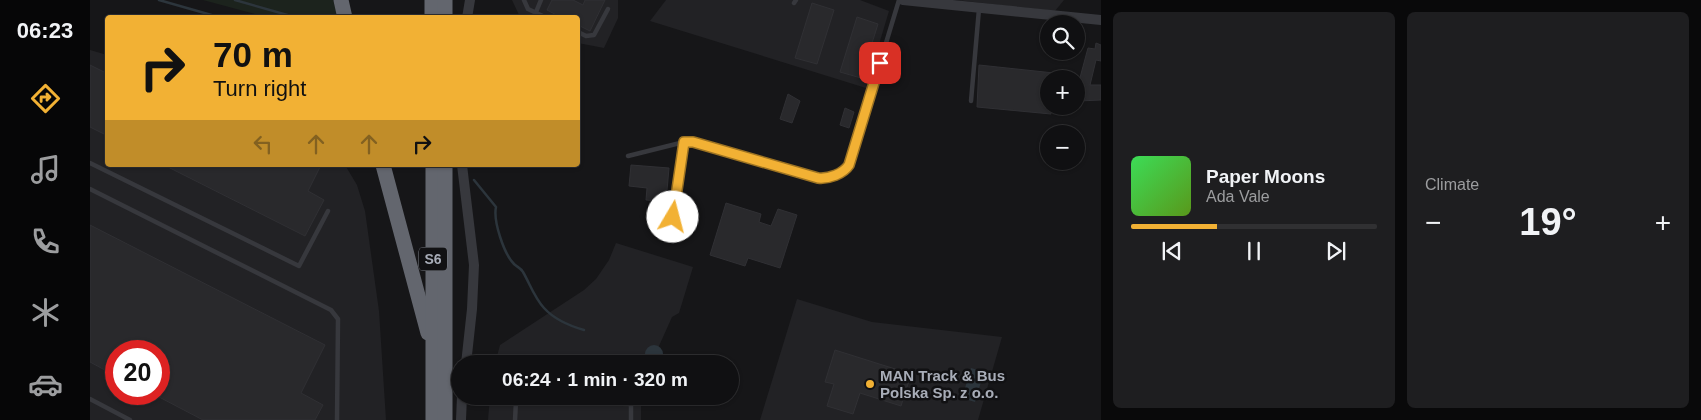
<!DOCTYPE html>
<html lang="en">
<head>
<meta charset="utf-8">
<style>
	:root { --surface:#101012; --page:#1e1e20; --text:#f1f3f6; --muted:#9c9d9f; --line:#303032; --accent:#f2b134 }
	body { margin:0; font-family:Arial,sans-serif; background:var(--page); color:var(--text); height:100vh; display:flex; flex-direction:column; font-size:19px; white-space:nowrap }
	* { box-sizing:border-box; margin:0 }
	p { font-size:16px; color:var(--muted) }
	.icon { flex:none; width:28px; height:28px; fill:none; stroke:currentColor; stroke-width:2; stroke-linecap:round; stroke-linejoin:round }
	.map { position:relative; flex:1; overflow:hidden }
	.details { display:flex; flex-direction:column; gap:12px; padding:12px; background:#09090a; width:600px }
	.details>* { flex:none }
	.hud { position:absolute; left:15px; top:15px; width:475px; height:152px; border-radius:5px; box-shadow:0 1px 4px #0004,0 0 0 1px var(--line); background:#f2b134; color:#111; overflow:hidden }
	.fabs { position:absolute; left:950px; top:15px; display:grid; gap:10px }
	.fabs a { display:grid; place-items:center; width:45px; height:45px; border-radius:50%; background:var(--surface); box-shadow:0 1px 4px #0004,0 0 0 1px var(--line); font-size:25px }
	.speed { position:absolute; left:15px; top:340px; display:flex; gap:10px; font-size:25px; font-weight:700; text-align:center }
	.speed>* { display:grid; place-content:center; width:65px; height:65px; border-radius:50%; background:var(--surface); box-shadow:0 1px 4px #0004,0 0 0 1px var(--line); line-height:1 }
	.speed .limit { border:8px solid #d22; background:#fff; color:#111 }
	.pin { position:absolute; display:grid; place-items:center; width:42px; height:42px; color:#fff; margin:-21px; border-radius:10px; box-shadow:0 2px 8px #0006 }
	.me { position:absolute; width:55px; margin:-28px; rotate:8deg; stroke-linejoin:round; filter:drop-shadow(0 0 4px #0008) }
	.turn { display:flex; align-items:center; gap:18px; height:105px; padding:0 25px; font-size:22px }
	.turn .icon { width:65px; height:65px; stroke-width:2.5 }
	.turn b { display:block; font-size:35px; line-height:42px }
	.lanes { display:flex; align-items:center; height:48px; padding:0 25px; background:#0003; justify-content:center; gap:25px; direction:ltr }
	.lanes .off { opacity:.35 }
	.big { font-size:38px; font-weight:600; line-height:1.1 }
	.details .tile { flex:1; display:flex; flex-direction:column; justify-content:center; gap:8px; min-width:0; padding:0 18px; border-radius:8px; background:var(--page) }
	.song { display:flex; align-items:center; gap:15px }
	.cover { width:60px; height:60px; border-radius:8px; background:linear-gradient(135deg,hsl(130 70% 55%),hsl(90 70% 35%)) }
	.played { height:5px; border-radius:2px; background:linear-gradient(90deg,var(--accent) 35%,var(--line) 35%) }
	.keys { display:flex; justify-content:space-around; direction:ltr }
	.heat { display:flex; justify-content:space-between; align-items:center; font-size:28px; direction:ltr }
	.details .tiles { flex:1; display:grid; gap:12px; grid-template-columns:repeat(2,1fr) }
	.trip { position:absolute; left:361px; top:355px; width:288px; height:50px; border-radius:25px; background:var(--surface); box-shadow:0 1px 4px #0004,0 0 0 1px var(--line); font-weight:600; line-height:50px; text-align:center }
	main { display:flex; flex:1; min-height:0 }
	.menu { display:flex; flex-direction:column; width:90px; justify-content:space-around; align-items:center; background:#060607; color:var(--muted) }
	.menu .icon { width:35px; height:35px }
	.menu .current { color:var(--accent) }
	.menu b { font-size:22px; color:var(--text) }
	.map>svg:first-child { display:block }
	.built { fill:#222225; fill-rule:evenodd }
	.green { fill:#1c231d }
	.water { fill:#2c353c }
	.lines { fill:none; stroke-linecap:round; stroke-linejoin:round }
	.stream { stroke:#2c353c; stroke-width:2.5 }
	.building { fill:#29292c; stroke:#303034 }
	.service { stroke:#37383d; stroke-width:4.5 }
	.tertiary { stroke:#37383d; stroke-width:10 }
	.motorway { stroke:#63666e; stroke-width:15 }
	.route-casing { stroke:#9d7322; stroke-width:12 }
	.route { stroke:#f2b134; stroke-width:9 }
	.poi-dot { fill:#f2b134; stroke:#111113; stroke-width:2 }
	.labels { text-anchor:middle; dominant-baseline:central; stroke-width:5; stroke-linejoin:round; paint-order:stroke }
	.shield { fill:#111113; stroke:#7b7e86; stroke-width:1 }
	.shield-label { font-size:14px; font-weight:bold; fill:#a8adb8 }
	.poi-label { font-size:15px; font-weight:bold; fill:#a8adb8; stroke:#111113; text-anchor:start }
</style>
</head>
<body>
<main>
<nav class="menu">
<b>06:23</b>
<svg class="icon current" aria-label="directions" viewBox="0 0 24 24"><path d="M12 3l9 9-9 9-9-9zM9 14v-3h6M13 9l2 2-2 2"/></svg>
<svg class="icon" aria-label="music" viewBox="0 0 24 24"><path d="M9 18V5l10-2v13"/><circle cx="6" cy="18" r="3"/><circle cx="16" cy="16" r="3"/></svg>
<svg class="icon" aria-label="phone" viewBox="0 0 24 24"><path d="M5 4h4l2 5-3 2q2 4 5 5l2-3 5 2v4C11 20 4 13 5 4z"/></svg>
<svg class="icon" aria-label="climate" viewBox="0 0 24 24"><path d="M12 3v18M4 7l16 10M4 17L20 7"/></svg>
<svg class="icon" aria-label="car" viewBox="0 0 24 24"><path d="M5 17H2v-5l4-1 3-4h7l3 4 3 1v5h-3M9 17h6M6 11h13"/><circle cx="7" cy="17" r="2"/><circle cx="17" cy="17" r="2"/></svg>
</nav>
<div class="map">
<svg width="1011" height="420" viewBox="0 0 1011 420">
	<rect width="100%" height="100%" fill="#161618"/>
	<!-- built -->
	<g class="built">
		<path d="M422,0h106v18l-14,30 -26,-5v-25l-58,-1z"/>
		<path d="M576,0h194l29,11 -23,77 -216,-67z"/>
		<path d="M866,0h108l-9,11z"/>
		<path d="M0,50l17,5 1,110h237l12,20 8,26 14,100 7,109h-296zM26,351h43v43h-43z"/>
		<path d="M526,243l77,24 -14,46 -7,4 -13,29 4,9 -4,6 -7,1 -4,-2 -2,4h-151l5,-19 84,-55 12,-11 13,-19z"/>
		<path d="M707,299l75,23 130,15 -24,83h-218z"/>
		<path d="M400,396h151v24h-153z"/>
	</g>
	<!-- green -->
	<path class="green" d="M113,0h130l5,17h-78l-5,-3z"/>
	<!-- water -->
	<g class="water">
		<circle cx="564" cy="354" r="9"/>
		<path d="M881,368l13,4 -9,30 -13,-4z"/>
	</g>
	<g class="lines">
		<!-- stream -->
		<g class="stream">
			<path d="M69,0l63,18"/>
			<path d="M145,0l63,18"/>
			<path d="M384,180l22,27c-3,14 8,47 18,57 3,3 7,4 9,8 7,12 11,25 21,36 10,11 26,18 40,22"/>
		</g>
	</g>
	<!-- building -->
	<g class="building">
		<path d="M462,0h21l10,5 2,-5h20l-15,31 -12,-6v-7h-16l-15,-8z"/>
		<path d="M722,3l22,7 -17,54 -22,-6z"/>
		<path d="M767,17l21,7 -17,54 -21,-6z"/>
		<path d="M1006,43l5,2v16l-5,-1 -6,25h11v15l-23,1v-16l10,-37 7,1z"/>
		<path d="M0,65l18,9v62l-18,-9z"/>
		<path d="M889,65l75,8v6h-5l2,35 -74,-7z"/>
		<path d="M698,94l12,7 -8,22 -12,-4z"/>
		<path d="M755,108l9,4 -5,16 -9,-3z"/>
		<path d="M74,165h157l-13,26 16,9 -19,36z"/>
		<path d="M541,165l38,3 -3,34 -20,-2 1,-12 -18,-2z"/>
		<path d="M636,203l35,11 -2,8 12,4 7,-17 19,6 -17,53 -32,-10 -3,8 -35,-11z"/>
		<path d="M0,225l235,120 -24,48 22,12 -8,15h-112l-44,-23v-46h-43v25l-26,-14z"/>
		<path d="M745,350l76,24 -10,32 -41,-13 -7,21 -26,-8 7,-22 -9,-2z"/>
	</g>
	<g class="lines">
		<!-- service -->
		<g class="service">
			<path d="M434,0l4,9 19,9"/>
			<path d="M704,3l2,-3"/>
			<path d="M446,12l5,-12"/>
			<path d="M488,32l8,4 8,-1 14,-26"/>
			<path d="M881,101l8,-92"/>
			<path d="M538,156l56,-14h9l125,36c11,1 25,-4 31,-13l50,-165"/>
			<path d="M0,163l209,103 29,-55"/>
			<path d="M0,189l241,121 7,9 -1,101"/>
			<path d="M570,215l13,2 11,-75"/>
			<path d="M0,399l40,21"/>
			<path d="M425,420l1,-19 115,3v16"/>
		</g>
		<!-- tertiary -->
		<g class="tertiary">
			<path d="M813,0l198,20"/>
			<path d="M377,18l3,-18"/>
			<path d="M372,165l12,100 -2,44 -6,55"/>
			<path d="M371,420l1,-24"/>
		</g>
		<!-- motorway -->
		<g class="motorway">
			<path d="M251,0l4,18"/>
			<path d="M342,0v18"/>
			<path d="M355,0v18"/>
			<path d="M293,165l45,168"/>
			<path d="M343,165v255"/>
			<path d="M355,420v-255"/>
		</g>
	</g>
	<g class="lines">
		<defs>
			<path id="route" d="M583,217l11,-75h9l125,36c11,1 25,-4 31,-13l31,-102"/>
		</defs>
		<!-- route casing -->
		<use href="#route" class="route-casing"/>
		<!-- route -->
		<use href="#route" class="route"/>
	</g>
	<!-- markers -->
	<circle class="poi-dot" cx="780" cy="384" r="5"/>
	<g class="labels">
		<!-- shield labels -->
		<rect class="shield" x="329" y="247.5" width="28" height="23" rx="4"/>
		<g class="shield-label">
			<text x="343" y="259">S6</text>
		</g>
		<!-- poi labels -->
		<g class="poi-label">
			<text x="790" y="375">MAN Track &amp; Bus<tspan x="790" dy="17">Polska Sp. z o.o.</tspan></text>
		</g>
	</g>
</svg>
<div class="fabs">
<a><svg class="icon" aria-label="search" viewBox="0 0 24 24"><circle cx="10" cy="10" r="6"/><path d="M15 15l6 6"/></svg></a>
<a>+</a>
<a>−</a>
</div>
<div class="speed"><div class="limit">20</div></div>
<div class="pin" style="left:790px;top:63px;background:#d93025"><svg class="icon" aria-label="arrive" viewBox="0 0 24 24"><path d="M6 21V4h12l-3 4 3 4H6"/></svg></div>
<svg class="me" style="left:583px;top:217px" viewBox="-20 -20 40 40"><circle r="19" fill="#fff"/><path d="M0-13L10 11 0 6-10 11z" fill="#f2b134"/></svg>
<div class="trip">06:24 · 1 min · 320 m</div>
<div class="hud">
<div class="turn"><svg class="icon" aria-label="right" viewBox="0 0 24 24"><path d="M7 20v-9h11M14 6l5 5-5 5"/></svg><div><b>70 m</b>Turn right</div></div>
<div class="lanes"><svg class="icon off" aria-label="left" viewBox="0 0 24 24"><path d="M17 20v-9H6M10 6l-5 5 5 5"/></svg><svg class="icon off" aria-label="ahead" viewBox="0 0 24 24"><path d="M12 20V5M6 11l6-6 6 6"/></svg><svg class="icon off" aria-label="ahead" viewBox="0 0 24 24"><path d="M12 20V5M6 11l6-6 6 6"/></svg><svg class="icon" aria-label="right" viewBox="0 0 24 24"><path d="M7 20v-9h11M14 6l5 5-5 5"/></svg></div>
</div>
</div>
<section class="details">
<div class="tiles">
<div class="tile">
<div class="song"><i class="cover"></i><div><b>Paper Moons</b><p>Ada Vale</p></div></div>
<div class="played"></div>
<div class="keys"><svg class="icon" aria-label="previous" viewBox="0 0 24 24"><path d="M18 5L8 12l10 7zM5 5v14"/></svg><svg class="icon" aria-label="pause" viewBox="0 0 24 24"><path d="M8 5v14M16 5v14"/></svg><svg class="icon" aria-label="next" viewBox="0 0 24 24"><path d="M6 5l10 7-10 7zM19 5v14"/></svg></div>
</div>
<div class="tile"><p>Climate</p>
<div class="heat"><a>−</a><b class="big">19°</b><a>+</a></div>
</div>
</div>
</section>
</main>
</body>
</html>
